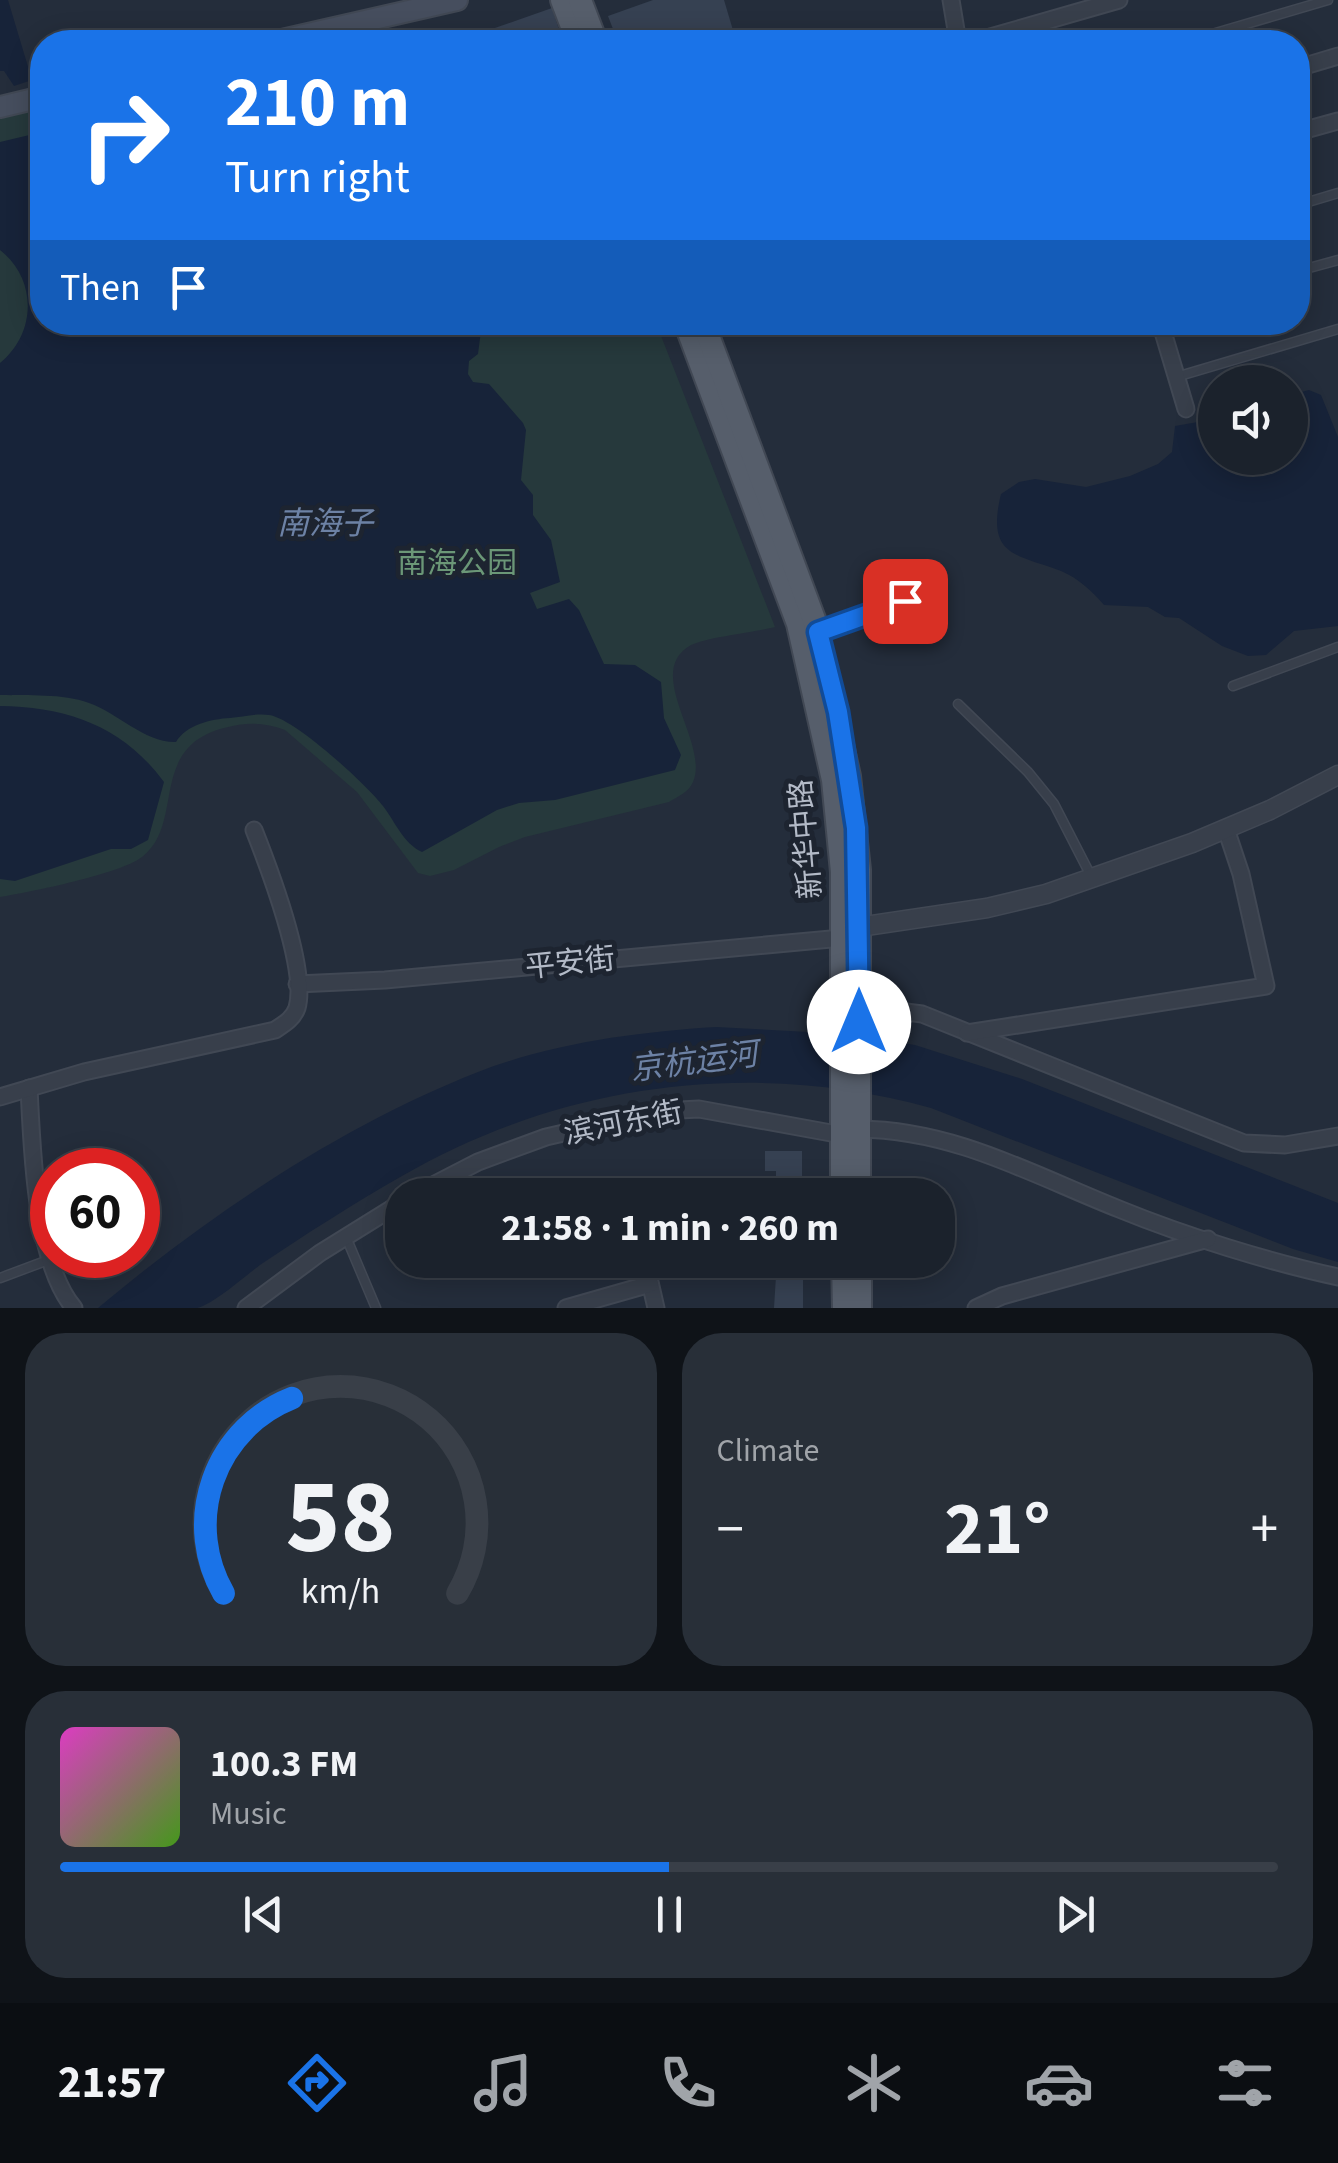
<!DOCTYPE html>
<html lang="en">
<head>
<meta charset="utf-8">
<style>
	:root { --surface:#1b222c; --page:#282f38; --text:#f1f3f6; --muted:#a0a4a9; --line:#393f48; --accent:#1a73e8 }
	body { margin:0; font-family:"Source Sans 3","Noto Sans SC",sans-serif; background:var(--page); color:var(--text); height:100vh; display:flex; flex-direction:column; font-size:38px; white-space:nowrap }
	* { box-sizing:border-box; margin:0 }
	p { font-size:32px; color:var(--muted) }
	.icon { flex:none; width:55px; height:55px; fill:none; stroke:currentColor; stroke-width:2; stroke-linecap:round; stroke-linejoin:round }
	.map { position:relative; height:1308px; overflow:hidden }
	.details { display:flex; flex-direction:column; gap:25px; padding:25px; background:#0f1318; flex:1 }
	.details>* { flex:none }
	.hud { position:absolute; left:30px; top:30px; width:1280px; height:305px; border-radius:40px; box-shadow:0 5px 25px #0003,0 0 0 2px var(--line); background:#1a73e8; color:#fff; overflow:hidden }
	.tools { position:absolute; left:1198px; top:365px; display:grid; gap:20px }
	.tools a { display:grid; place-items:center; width:110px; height:110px; border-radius:50%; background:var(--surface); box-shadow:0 5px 25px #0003,0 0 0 2px var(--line); font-size:50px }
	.speed { position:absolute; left:30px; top:1148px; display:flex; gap:20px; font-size:50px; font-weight:700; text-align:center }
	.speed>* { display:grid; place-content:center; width:130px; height:130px; border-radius:50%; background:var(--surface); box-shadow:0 5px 25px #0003,0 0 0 2px var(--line); line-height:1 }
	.speed .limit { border:15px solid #d22; background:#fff; color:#111 }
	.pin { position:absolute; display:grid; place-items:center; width:85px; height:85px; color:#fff; margin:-42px; border-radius:20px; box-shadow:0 5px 15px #0006 }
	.me { position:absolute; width:110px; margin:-55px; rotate:0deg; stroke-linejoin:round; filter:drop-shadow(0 0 8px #0008) }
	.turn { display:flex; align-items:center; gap:35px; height:210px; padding:0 30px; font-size:45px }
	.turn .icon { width:130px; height:130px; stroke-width:2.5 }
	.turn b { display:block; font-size:70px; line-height:85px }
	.then { display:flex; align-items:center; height:95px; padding:0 30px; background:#0003; gap:20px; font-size:38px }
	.big { font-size:75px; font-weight:700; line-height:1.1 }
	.details .tile { flex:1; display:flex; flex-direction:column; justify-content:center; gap:15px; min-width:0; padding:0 35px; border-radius:40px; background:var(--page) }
	.details .dial { align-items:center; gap:0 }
	.dial svg { height:260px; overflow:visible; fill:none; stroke:var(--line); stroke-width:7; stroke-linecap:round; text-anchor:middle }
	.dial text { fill:var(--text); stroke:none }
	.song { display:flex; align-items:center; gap:30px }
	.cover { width:120px; height:120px; border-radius:15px; background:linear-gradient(135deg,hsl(310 70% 55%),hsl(100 70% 35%)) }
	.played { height:10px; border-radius:5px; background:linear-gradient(90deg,var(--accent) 50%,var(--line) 50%) }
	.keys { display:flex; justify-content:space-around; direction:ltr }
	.heat { display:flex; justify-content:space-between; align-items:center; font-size:55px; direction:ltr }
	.details .tiles { flex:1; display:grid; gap:25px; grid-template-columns:1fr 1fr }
	.tile:last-child { grid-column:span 2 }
	.trip { position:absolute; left:385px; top:1178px; width:570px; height:100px; border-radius:40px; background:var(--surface); box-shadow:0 5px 25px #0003,0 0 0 2px var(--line); font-weight:700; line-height:100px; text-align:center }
	.menu { display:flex; height:160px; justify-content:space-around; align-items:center; background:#0b0e12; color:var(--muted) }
	.menu .icon { width:70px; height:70px }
	.menu .current { color:var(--accent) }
	.menu b { font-size:45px; color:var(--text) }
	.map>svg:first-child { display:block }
	.green { fill:#26393c }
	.water { fill:#172339 }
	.building { fill:#364152 }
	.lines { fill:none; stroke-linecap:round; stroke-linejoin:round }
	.service-casing { stroke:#414854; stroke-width:11 }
	.minor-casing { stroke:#414854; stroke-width:19 }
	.tertiary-casing { stroke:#414854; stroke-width:21 }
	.secondary-casing { stroke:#414854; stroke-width:24 }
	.primary-casing { stroke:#414854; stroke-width:26 }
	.service { stroke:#383f4b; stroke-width:8 }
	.minor { stroke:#383f4b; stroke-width:15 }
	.tertiary { stroke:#383f4b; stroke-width:18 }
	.secondary { stroke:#464e5e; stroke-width:20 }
	.primary { stroke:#565e6b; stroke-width:22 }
	.route-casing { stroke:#114b97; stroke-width:25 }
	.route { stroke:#1a73e8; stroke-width:18 }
	.labels { text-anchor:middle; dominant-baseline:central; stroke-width:10; stroke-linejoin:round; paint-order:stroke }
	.park-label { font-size:30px; fill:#6b9777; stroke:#1d2430 }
	.street-label { font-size:30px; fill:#b3bac7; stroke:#1d2430 }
	.water-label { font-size:32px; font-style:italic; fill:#6d82a5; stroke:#1d2430 }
</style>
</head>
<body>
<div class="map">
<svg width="1338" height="1308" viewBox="0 0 1338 1308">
	<rect width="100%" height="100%" fill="#242d3b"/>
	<!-- green -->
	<path class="green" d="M42,108v214l614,1 119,304c-19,5 -68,10 -84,18 -49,27 19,98 2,137 -4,10 -16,15 -24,20l-144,35 -26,10 -45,23 -24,6 -12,-3 -61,-81 -72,-62c-21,-8 -39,-8 -61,-2 -77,20 -38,95 -82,129 -22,17 -112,35 -142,40v-778z"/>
	<!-- water -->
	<g class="water">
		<path d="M0,0h8l24,80 -18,6 -10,-15h-4z"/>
		<path d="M42,132v190h180l20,7 74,-7 166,1 -4,31 -9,7 -1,13 5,8 16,2 34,39 3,7 -5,50 12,15v20l18,25 9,42 -30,11 7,16 32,-10 10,11 25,54 31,1 26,17 3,36 17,37 -6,15 -120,30 -36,3 -22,7 -75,42c-19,-9 -26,-29 -39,-46 -17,-22 -89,-88 -114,-91 -12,-2 -27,2 -39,3 -19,1 -44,7 -54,24 -31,1 -58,-29 -87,-39 -27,-10 -60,-7 -89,-8v-332c36,-29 38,-83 0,-113v-108z"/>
		<path d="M1309,390l12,5 17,42v189l-44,5 -28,24 -18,1 -26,-10 -43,-28 -14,-1 -17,-10 -44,-2c-12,-14 -26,-27 -43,-34 -46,-17 -75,-15 -60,-77l18,-12 16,-3 51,8 44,-11 28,-12 14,-12 3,-26 40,-7v39h75v-63z"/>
		<path d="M0,706c67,1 123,20 164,76l-16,58 -17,9h-20l-96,32 -15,-2z"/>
		<path d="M716,1027l129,7 70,11 107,34 316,124v59l-45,-13 -362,-141c-178,-50 -369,-25 -529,68 -49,28 -96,58 -142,89 -15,11 -46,39 -63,43 -18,0 -76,0 -99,0 112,-94 243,-182 380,-236 74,-29 159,-40 238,-45z"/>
	</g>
	<!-- building -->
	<g class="building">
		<path d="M653,0h71l11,37 -14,5h-103l-10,-26z"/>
		<path d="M552,8l11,34h-67l-4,-13z"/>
		<path d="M765,1151h37v44h-26v-24h-11z"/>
		<path d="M777,1260h26v48h-29z"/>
	</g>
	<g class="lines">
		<defs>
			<g id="service">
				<path d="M1185,42l143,-42"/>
				<path d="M1298,205l40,-12"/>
				<path d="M1298,271l40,-11"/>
				<path d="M1176,377l162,-48"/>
				<path d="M820,631l85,-30"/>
				<path d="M1233,686l105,-39"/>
				<path d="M958,704l70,68 26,32 37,72"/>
				<path d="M346,1237l30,71"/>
				<path d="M0,1278l51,-19"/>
			</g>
			<g id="minor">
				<path d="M951,0l7,42"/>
				<path d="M973,42l146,-42"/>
				<path d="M1298,68l40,-12"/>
				<path d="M1298,132l40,-11"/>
				<path d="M1160,322l26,87"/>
				<path d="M297,984l88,-4 457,-42"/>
				<path d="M859,1006l63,8 322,129 41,2 53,-9"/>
				<path d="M967,1033l299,-47 -25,-112 -15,-45"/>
				<path d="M29,1088c3,60 6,174 45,220"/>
				<path d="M0,1097l84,-25 191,-42c9,-6 18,-11 22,-22 11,-38 -28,-140 -43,-178"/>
				<path d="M859,1129c96,1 174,46 260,80 66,27 150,53 219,68"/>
				<path d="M414,1195l64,-33 68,-25 114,-26 39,-2 143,26"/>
				<path d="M645,1260l11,48"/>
				<path d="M246,1308l74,-55 82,-51"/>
				<path d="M566,1308l84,-24"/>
				<path d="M976,1308l26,-12 206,-57"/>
			</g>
			<path id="tertiary" d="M859,927l128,-19 59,-14 146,-51 78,-33 68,-35"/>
			<g id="secondary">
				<path d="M273,42l184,-42"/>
				<path d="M0,107l42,-10"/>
			</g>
			<g id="primary">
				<path d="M562,0l16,42"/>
				<path d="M580,0l16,42"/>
				<path d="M685,322l113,302 35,156 9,92v323"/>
				<path d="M703,322l111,297 35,157 10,94v325"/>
				<path d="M843,1260l1,48"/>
				<path d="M860,1260v48"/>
			</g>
		</defs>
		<!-- service casing -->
		<use href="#service" class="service-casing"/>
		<!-- minor casing -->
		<use href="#minor" class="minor-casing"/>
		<!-- tertiary casing -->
		<use href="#tertiary" class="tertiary-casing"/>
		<!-- secondary casing -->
		<use href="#secondary" class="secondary-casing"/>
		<!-- primary casing -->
		<use href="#primary" class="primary-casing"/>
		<!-- service -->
		<use href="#service" class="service"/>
		<!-- minor -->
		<use href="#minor" class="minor"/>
		<!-- tertiary -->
		<use href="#tertiary" class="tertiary"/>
		<!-- secondary -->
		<use href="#secondary" class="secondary"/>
		<!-- primary -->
		<use href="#primary" class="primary"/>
	</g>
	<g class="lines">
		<defs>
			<path id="route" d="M859,1022l-3,-194 -18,-116 -20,-80 87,-31"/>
		</defs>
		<!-- route casing -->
		<use href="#route" class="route-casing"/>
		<!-- route -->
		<use href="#route" class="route"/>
	</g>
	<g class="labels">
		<!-- park labels -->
		<g class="park-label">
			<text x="457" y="563">南海公园</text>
		</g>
		<!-- street labels -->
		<g class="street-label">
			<text transform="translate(806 839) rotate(-95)">新华中路</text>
			<text transform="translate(570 963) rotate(-6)">平安街</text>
			<text transform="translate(623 1123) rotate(-11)">滨河东街</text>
		</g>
		<!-- water labels -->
		<g class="water-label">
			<text x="325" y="524">南海子</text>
			<text transform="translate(694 1062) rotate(-7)">京杭运河</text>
		</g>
	</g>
</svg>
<div class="tools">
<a><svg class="icon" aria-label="sound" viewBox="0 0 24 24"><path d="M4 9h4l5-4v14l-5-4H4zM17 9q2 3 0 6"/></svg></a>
</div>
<div class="speed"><div class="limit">60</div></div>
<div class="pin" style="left:905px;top:601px;background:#d93025"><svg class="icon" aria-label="arrive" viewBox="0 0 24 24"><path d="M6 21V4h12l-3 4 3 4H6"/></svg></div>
<svg class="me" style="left:859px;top:1022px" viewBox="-20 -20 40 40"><circle r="19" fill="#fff"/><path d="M0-13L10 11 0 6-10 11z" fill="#1a73e8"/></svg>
<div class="trip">21:58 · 1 min · 260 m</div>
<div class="hud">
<div class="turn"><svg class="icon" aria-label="right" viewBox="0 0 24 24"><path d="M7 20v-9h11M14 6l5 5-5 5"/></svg><div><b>210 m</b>Turn right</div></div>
<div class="then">Then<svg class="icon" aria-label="arrive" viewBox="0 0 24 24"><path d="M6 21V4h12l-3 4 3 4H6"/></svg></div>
</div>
</div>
<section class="details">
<div class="tiles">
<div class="tile dial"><svg viewBox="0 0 100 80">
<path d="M14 69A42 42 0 1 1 86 69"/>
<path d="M14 69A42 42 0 0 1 35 9" stroke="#1a73e8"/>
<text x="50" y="56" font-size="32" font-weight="700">58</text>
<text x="50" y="72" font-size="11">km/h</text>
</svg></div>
<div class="tile"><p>Climate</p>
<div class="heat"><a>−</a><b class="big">21°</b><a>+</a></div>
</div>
<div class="tile">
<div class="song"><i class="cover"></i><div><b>100.3 FM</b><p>Music</p></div></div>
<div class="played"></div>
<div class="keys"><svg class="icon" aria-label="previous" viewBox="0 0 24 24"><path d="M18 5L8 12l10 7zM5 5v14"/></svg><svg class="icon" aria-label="pause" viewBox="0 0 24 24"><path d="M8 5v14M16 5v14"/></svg><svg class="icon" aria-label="next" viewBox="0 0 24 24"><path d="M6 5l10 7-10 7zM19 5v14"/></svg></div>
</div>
</div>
</section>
<nav class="menu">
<b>21:57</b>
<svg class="icon current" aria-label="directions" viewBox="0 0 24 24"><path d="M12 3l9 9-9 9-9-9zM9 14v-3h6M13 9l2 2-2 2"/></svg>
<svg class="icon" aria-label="music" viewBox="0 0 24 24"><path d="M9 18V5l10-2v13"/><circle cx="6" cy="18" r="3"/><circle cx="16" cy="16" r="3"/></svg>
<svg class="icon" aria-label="phone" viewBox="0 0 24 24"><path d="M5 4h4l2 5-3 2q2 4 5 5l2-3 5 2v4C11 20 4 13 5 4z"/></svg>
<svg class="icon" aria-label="climate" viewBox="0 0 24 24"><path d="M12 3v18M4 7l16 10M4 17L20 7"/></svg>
<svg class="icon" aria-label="car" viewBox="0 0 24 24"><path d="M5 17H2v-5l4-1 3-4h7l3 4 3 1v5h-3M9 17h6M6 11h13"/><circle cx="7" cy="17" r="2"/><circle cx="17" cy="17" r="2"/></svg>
<svg class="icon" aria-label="filters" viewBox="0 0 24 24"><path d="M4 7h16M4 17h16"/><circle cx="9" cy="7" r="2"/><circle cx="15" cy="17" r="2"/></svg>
</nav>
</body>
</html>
